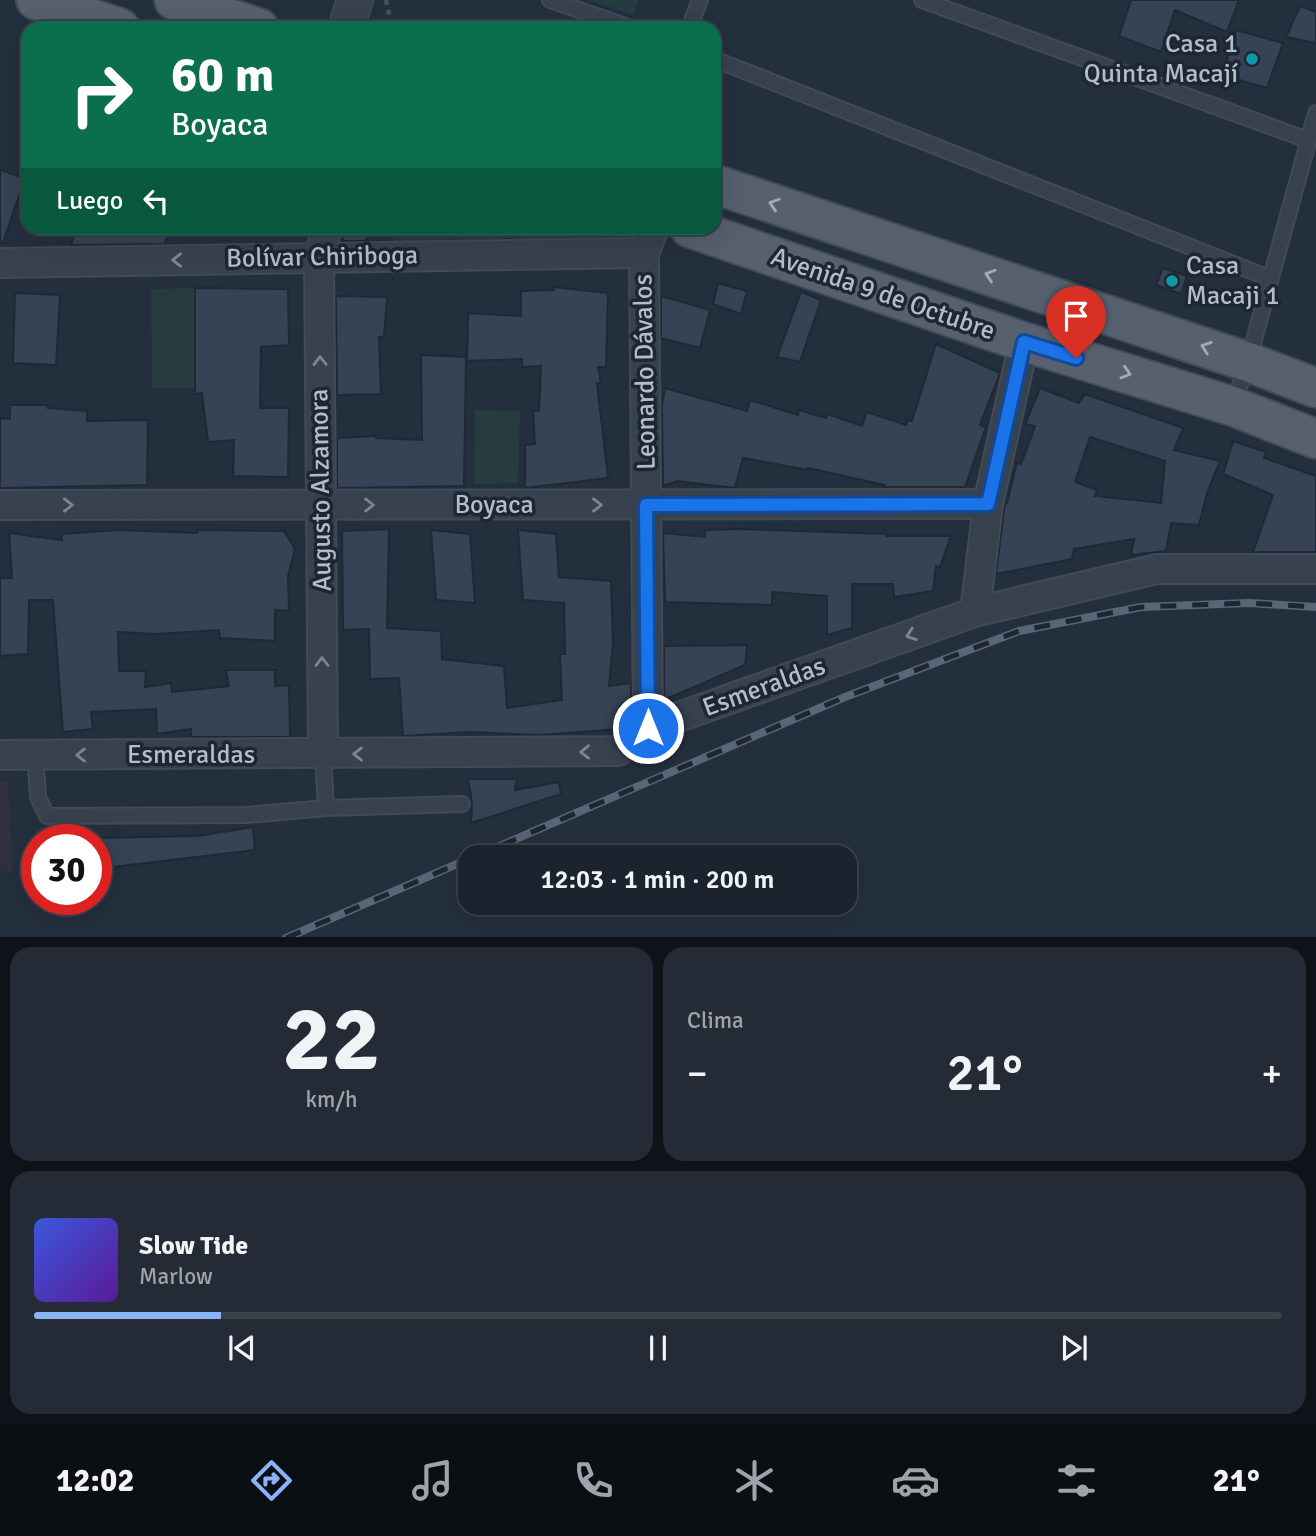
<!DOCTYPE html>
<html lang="es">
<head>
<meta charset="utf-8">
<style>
	:root { --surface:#1b232e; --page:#242b36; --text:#f1f3f6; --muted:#a0a4aa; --line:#39404a; --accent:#8ab4f8 }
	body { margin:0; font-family:Signika,sans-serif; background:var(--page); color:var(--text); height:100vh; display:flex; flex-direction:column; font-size:26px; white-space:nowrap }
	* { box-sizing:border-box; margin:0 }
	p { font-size:23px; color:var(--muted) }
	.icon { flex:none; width:38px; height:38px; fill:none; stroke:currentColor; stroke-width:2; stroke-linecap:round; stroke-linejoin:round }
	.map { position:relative; height:937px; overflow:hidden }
	.side { display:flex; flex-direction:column; gap:10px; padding:10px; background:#0f1319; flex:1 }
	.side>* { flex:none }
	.banner { position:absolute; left:21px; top:21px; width:700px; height:214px; border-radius:21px; box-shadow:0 7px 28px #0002,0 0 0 2px var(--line); background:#0b6e4f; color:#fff; overflow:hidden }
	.speed { position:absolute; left:21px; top:824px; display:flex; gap:14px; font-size:35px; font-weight:700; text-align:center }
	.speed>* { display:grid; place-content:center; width:91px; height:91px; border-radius:50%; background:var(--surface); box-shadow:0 7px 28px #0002,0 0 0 2px var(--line); line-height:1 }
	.speed .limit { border:10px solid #d22; background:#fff; color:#111 }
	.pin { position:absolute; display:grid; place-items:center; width:60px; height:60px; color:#fff; margin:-72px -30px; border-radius:50% 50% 50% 0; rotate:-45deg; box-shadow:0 0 7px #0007 }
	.pin .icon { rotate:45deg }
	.me { position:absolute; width:77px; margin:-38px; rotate:0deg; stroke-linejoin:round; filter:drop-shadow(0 0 5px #0008) }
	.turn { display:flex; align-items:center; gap:24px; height:147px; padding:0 35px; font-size:32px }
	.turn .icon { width:91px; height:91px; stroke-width:2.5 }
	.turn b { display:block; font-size:49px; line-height:60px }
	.then { display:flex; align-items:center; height:66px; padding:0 35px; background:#0003; gap:14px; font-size:26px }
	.big { font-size:52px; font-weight:600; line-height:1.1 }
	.side .tile { flex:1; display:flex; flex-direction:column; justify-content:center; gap:10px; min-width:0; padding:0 24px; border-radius:21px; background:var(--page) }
	.side .dial { align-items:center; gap:0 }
	.dial b { font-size:91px; line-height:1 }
	.song { display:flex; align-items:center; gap:21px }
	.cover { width:84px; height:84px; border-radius:10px; background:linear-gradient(135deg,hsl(230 70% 55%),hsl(270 70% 35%)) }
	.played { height:7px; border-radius:4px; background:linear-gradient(90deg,var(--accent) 15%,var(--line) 15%) }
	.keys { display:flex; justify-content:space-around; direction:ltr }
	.heat { display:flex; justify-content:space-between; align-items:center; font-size:38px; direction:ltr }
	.side .tiles { flex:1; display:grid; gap:10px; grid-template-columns:1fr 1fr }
	.tile:last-child { grid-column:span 2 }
	.trip { position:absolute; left:458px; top:845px; width:399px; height:70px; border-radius:21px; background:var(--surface); box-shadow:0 7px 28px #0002,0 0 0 2px var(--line); font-weight:600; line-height:70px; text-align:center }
	.dock { display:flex; height:112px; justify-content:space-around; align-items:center; background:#0b0e12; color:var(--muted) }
	.dock .icon { width:49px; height:49px }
	.dock .active { color:var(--accent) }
	.dock b { font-size:32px; color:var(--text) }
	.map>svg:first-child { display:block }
	.medical { fill:#32303f }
	.green { fill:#263c3f }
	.building { fill:#364354; stroke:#1f2835; stroke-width:2; fill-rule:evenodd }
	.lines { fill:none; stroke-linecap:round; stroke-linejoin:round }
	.service-casing { stroke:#414a57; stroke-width:18 }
	.minor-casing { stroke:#414a57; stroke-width:32 }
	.tertiary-casing { stroke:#414a57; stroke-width:38 }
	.primary-casing { stroke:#414a57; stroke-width:42 }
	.path { stroke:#3f5557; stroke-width:4.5; stroke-dasharray:5 5; stroke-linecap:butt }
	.service { stroke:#38414e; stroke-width:14 }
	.minor { stroke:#38414e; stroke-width:28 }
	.tertiary { stroke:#38414e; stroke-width:35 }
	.primary { stroke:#56606e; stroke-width:38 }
	.rail-casing { stroke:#5a6575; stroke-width:8 }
	.rail { stroke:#1d2633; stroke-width:5; stroke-dasharray:16; stroke-linecap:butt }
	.oneway { stroke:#a1aab7 }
	.oneway2 { stroke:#7c8592 }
	.route-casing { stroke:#114b97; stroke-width:18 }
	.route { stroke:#1a73e8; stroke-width:12 }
	.culture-dot { fill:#0f9aa8; stroke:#1d2633; stroke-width:2.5 }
	.labels { text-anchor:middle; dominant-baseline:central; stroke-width:7; stroke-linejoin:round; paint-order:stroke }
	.poi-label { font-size:26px; fill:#b4bcc9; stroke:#1d2633; text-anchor:end }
	.street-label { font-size:26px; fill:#b4bcc9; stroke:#1d2633 }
</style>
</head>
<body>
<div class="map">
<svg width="1316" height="938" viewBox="0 0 1316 938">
	<rect width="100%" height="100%" fill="#242f3e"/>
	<!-- medical -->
	<path class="medical" d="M0,782h8l5,89 -13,1z"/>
	<!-- green -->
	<g class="green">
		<path d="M588,0h50l-5,15z"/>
		<path d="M396,228h113l-3,15 -115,2z"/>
		<path d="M514,228h101l-1,14h-103z"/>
		<path d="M195,288v100h-43l-1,-99z"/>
		<path d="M475,410l45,1 -2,72 -44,1z"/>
	</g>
	<!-- building -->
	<g class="building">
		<path d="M1131,0h108l-12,32 -52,-22 -14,42 -42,-16z"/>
		<path d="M1300,6l16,6v31l-30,-6z"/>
		<path d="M1236,30l47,13 -16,45 -45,-13z"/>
		<path d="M0,170l25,8 -22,65 -3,-1z"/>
		<path d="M76,228h94l-5,16 -94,1z"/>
		<path d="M346,228h24l-5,13h-23z"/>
		<path d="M1163,268l24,8 -6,18 -25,-9z"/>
		<path d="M718,283l29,8 -6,23 -28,-10z"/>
		<path d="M553,287l55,6 -2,74h-8l3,16h-4l11,95 -83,10v-43l10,-1 -2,-33h6l2,-45 -19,1v-8l-55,2 1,-48 53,3v-25l33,-1z"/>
		<path d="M195,288l93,1 1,56 -28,2 -1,61h29l-1,69 -55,-1 1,-36 -26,2 -6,-49 -7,1z"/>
		<path d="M801,292l20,8 -21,62 -23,-5z"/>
		<path d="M15,293l45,2 -4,70 -43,-2z"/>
		<path d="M336,296l51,1 -3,40h-5l2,57 -44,1z"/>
		<path d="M661,296l49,14 -10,38 -39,-10z"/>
		<path d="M936,344l64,29 -20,52 6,2 -21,60h-81l1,-2 -77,-17v2l-65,-12 -8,30 -58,-7 -14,5 -1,-81 3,-17 82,23 3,-11 48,15 1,-5 27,8 1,-4 35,12 5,-14 39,13 1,-5 5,1z"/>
		<path d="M421,355l45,2 -2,129 -127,2v-50l39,-2v2l46,2z"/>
		<path d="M1040,388l39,15 6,-9 98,34 -9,22 46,11 -13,32 -8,32 -28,-2 -5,28 -35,4 3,-16 -60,10 -2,10 -76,15 9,-72 2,1 10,-41 4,2 14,-38 -10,-2zM1090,437l75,24 -4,42 -66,-7 2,-6 -22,-8z"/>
		<path d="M10,405h37l1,3 39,3v10l61,-1 -1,65 -147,3v-70l10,1z"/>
		<path d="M1233,441l33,11 -2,6 52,18v76h-63l20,-57 -50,-21z"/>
		<path d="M389,529l-2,99 54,3 1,28 62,7 3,42 55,-8 -2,-46h5l-1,-51 -41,-3 -5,-70 38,4 3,43 52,4 2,62 -4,43 22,-3v32l-12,5v9l-79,6 -70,-3 -67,4 -4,-58 -29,1 -1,-50 -26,1 -1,-99z"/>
		<path d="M738,529l149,5v2h64l-11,31 -4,-1 -3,25 -39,6 -1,-13h-41v44l-25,7v-39l-55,-4v13l-107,-3 -2,-69 42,4v-7z"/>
		<path d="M118,530l79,3v-3l87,1 11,18 -7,27 1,35 -14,-1v31l-55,-3 -1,-8 -63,4 -38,-2 1,39h27l-1,16 26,-4 1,9 57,-6 -3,-16h49v16l14,-1 1,52h-99v-8l-34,5 -1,-25 -65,3 2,17 -30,3 -10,-132h-24l-1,54 -28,2v-78h12l-3,-45 53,7v-6z"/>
		<path d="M431,530l39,4 5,69 -39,-3z"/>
		<path d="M747,645l-2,20 -81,35v-54z"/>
		<path d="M468,779h49l-2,11 44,-8 2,12 -90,29 1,-20z"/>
		<path d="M253,827l2,23 -159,19v-31l102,-2z"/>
	</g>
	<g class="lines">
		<defs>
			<g id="service">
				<path d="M550,0l81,28"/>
				<path d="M922,0l386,140"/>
				<path d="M689,28l11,-28"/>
				<path d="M714,59l555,219"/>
				<path d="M1233,405l15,-43 68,-249"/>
				<path d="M35,755l3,42 9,19 200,-1 79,-7 136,-4"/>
				<path d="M323,755l3,53"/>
			</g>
			<g id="minor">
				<path d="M0,263l644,-10"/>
				<path d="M0,505l988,-1"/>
				<path d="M975,612l13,-108 36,-162"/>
				<path d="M648,728l-4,-475 10,-25"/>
				<path d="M0,755l618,-4 30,-23 327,-116 182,-43h159"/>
				<path d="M323,755l-4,-498 8,-29"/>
			</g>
			<path id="tertiary" d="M346,28l9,-28"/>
			<g id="primary">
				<path d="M36,0l84,28"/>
				<path d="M174,0l85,28"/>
				<path d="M714,184l534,178 68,26"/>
				<path d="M690,228l334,114 208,64 84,33"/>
			</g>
		</defs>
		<!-- service casing -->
		<use href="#service" class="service-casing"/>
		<!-- minor casing -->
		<use href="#minor" class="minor-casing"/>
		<!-- tertiary casing -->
		<use href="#tertiary" class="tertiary-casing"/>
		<!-- primary casing -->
		<use href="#primary" class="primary-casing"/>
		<!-- path -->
		<path class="path" d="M386,0l6,28"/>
		<!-- service -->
		<use href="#service" class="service"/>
		<!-- minor -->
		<use href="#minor" class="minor"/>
		<!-- tertiary -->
		<use href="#tertiary" class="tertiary"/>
		<!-- primary -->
		<use href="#primary" class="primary"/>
		<defs>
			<g id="rail">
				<path d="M472,858l373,-161 174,-66 122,-24 108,-4 67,4"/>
				<path d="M286,938l185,-80"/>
			</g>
		</defs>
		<!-- rail casing -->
		<use href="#rail" class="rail-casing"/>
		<!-- rail -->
		<use href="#rail" class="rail"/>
	</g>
	<!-- one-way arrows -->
	<defs><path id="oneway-chevron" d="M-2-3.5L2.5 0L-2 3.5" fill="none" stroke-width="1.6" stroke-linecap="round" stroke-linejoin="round" transform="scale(1.75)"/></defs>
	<g class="oneway">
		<use href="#oneway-chevron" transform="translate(774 204) rotate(-162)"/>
		<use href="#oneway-chevron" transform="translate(990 275) rotate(-162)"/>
		<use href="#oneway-chevron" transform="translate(1206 347) rotate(-161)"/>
		<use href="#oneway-chevron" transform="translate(1126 373) rotate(17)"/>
	</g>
	<g class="oneway2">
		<use href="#oneway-chevron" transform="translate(177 260) rotate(179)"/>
		<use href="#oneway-chevron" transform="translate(320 361) rotate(-91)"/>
		<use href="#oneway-chevron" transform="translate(68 505)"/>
		<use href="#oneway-chevron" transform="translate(369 505)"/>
		<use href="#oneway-chevron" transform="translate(597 505)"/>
		<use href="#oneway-chevron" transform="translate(911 635) rotate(160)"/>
		<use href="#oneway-chevron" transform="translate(322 662) rotate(-90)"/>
		<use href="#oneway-chevron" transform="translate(585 752) rotate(179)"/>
		<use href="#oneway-chevron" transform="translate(358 754) rotate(179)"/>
		<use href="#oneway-chevron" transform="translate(81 755) rotate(180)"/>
	</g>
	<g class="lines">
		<defs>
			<path id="route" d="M648,728l-2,-223 342,-1 36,-162 52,16"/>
		</defs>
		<!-- route casing -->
		<use href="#route" class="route-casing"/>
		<!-- route -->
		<use href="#route" class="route"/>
	</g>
	<!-- markers -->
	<g class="culture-dot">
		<circle cx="1252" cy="59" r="7"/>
		<circle cx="1172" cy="281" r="7"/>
	</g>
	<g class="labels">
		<!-- poi labels -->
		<g class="poi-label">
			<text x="1238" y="44">Casa 1<tspan x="1238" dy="30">Quinta Macají</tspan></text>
			<text x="1186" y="266" text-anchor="start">Casa<tspan x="1186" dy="30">Macaji 1</tspan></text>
		</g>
		<!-- street labels -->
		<g class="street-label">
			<text transform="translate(322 257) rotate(-1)">Bolívar Chiriboga</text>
			<text transform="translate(883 294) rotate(19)">Avenida 9 de Octubre</text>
			<text transform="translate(645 372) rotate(-91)">Leonardo Dávalos</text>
			<text transform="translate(321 490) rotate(-91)">Augusto Alzamora</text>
			<text x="494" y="505">Boyaca</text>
			<text transform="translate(764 687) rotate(-20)">Esmeraldas</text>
			<text x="191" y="755">Esmeraldas</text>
		</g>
	</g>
</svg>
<div class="speed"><div class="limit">30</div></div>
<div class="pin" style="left:1076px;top:358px;background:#d93025"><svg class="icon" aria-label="arrive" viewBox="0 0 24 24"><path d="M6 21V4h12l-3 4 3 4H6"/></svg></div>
<svg class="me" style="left:648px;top:728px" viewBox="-20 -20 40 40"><circle r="17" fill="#1a73e8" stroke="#fff" stroke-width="3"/><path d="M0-11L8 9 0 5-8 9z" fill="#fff"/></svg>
<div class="trip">12:03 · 1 min · 200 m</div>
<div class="banner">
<div class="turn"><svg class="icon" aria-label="right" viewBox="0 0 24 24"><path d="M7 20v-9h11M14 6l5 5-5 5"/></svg><div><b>60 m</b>Boyaca</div></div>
<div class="then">Luego<svg class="icon" aria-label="left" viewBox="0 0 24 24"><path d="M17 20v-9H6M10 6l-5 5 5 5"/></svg></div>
</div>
</div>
<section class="side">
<div class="tiles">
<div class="tile dial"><b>22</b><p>km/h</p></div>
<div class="tile"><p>Clima</p>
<div class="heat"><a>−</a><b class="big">21°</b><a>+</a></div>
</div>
<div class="tile">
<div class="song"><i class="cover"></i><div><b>Slow Tide</b><p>Marlow</p></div></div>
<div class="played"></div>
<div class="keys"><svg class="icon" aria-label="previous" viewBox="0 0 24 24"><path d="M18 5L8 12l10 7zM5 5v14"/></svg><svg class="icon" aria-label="pause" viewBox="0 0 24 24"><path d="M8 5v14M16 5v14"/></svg><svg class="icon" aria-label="next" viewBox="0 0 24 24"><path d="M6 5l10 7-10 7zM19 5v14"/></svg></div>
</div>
</div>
</section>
<nav class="dock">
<b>12:02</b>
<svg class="icon active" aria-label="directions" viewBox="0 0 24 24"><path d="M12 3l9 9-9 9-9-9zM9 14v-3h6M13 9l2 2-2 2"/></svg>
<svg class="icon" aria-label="music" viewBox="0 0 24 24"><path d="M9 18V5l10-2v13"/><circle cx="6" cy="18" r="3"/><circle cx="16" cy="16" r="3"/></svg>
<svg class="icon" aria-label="phone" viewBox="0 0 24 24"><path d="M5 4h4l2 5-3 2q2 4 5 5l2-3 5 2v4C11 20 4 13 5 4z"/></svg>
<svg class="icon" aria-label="climate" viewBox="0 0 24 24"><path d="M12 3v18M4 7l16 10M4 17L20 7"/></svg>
<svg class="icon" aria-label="car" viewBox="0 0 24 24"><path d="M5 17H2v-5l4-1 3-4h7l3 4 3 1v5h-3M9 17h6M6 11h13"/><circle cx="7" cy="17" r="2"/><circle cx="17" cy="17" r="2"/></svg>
<svg class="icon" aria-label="filters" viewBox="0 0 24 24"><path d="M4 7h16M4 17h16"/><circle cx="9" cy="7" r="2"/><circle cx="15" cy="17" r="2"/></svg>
<b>21°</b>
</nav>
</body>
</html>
